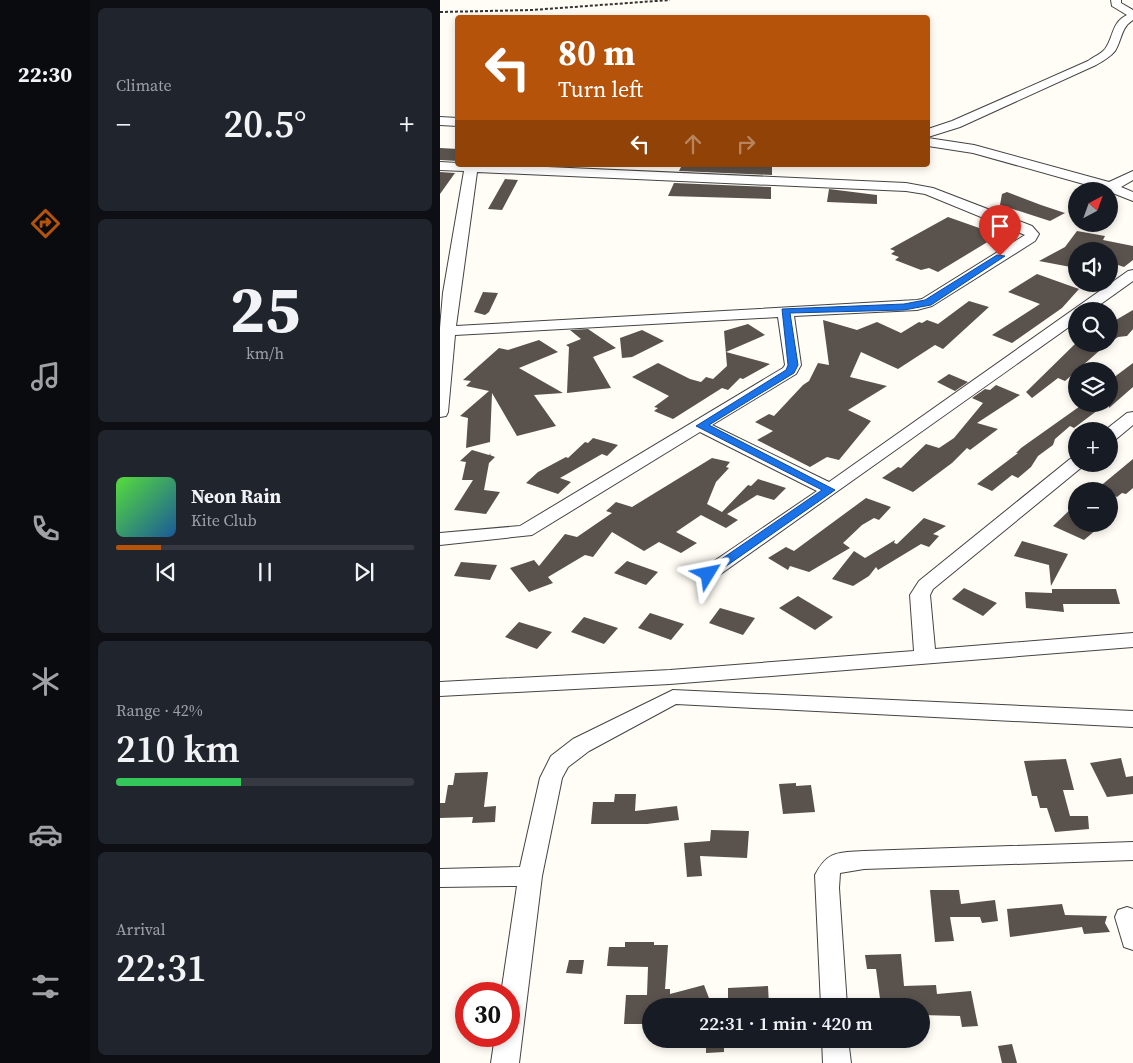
<!DOCTYPE html>
<html lang="en">
<head>
<meta charset="utf-8">
<style>
	:root { --surface:#171b24; --page:#20242c; --text:#f1f3f6; --muted:#9ea1a6; --line:#363941; --accent:#b45309 }
	body { margin:0; font-family:"Source Serif 4",serif; background:var(--page); color:var(--text); height:100vh; display:flex; flex-direction:column; font-size:19px; white-space:nowrap }
	* { box-sizing:border-box; margin:0 }
	p { font-size:16px; color:var(--muted) }
	.icon { flex:none; width:28px; height:28px; fill:none; stroke:currentColor; stroke-width:2; stroke-linecap:round; stroke-linejoin:round }
	.map { position:relative; flex:1; overflow:hidden }
	.details { display:flex; flex-direction:column; gap:8px; padding:8px; background:#0d0f14; width:350px }
	.details>* { flex:none }
	.guide { position:absolute; left:15px; top:15px; width:475px; height:152px; border-radius:5px; box-shadow:0 2px 8px #0003; background:#b45309; color:#fff; overflow:hidden }
	.needle { width:32px; rotate:41deg }
	.fabs { position:absolute; left:628px; top:182px; display:grid; gap:10px }
	.fabs a { display:grid; place-items:center; width:50px; height:50px; border-radius:50%; background:var(--surface); box-shadow:0 2px 8px #0003; font-size:25px }
	.speed { position:absolute; left:15px; top:982px; display:flex; gap:10px; font-size:25px; font-weight:700; text-align:center }
	.speed>* { display:grid; place-content:center; width:65px; height:65px; border-radius:50%; background:var(--surface); box-shadow:0 2px 8px #0003; line-height:1 }
	.speed .limit { border:8px solid #d22; background:#fff; color:#111 }
	.pin { position:absolute; display:grid; place-items:center; width:42px; height:42px; color:#fff; margin:-51px -21px; border-radius:50% 50% 50% 0; rotate:-45deg; box-shadow:0 0 5px #0007 }
	.pin .icon { rotate:45deg }
	.me { position:absolute; width:55px; margin:-28px; rotate:55deg; stroke-linejoin:round; filter:drop-shadow(0 0 4px #0008) }
	.turn { display:flex; align-items:center; gap:18px; height:105px; padding:0 20px; font-size:22px }
	.turn .icon { width:65px; height:65px; stroke-width:2.5 }
	.turn b { display:block; font-size:35px; line-height:42px }
	.lanes { display:flex; align-items:center; height:48px; padding:0 20px; background:#0003; justify-content:center; gap:25px; direction:ltr }
	.lanes .off { opacity:.35 }
	.big { font-size:38px; font-weight:600; line-height:1.1 }
	.details .tile { flex:1; display:flex; flex-direction:column; justify-content:center; gap:8px; min-width:0; padding:0 18px; border-radius:8px; background:var(--page) }
	.details .dial { align-items:center; gap:0 }
	.dial b { font-size:65px; line-height:1 }
	.song { display:flex; align-items:center; gap:15px }
	.cover { width:60px; height:60px; border-radius:8px; background:linear-gradient(135deg,hsl(110 70% 55%),hsl(210 70% 35%)) }
	.played { height:5px; border-radius:2px; background:linear-gradient(90deg,var(--accent) 15%,var(--line) 15%) }
	.keys { display:flex; justify-content:space-around; direction:ltr }
	.heat { display:flex; justify-content:space-between; align-items:center; font-size:28px; direction:ltr }
	.charge { height:8px; border-radius:4px; background:linear-gradient(90deg,#34c759 42%,var(--line) 0) }
	.trip { position:absolute; left:202px; top:998px; width:288px; height:50px; border-radius:25px; background:var(--surface); box-shadow:0 2px 8px #0003; font-weight:600; line-height:50px; text-align:center }
	main { display:flex; flex:1; min-height:0 }
	.tabs { display:flex; flex-direction:column; width:90px; justify-content:space-around; align-items:center; background:#090b0e; color:var(--muted) }
	.tabs .icon { width:35px; height:35px }
	.tabs .active { color:var(--accent) }
	.tabs b { font-size:22px; color:var(--text) }
	.map>svg:first-child { display:block }
	.building { fill:#5a524d }
	.lines { fill:none; stroke-linecap:round; stroke-linejoin:round }
	.minor-casing { stroke:#444; stroke-width:2 }
	.path { stroke:#333; stroke-width:2; stroke-dasharray:3 2; stroke-linecap:butt }
	.minor { fill:#fff; fill-rule:evenodd }
	.route { fill:#1a73e8; stroke:#114b97 }
</style>
</head>
<body>
<main>
<nav class="tabs">
<b>22:30</b>
<svg class="icon active" aria-label="directions" viewBox="0 0 24 24"><path d="M12 3l9 9-9 9-9-9zM9 14v-3h6M13 9l2 2-2 2"/></svg>
<svg class="icon" aria-label="music" viewBox="0 0 24 24"><path d="M9 18V5l10-2v13"/><circle cx="6" cy="18" r="3"/><circle cx="16" cy="16" r="3"/></svg>
<svg class="icon" aria-label="phone" viewBox="0 0 24 24"><path d="M5 4h4l2 5-3 2q2 4 5 5l2-3 5 2v4C11 20 4 13 5 4z"/></svg>
<svg class="icon" aria-label="climate" viewBox="0 0 24 24"><path d="M12 3v18M4 7l16 10M4 17L20 7"/></svg>
<svg class="icon" aria-label="car" viewBox="0 0 24 24"><path d="M5 17H2v-5l4-1 3-4h7l3 4 3 1v5h-3M9 17h6M6 11h13"/><circle cx="7" cy="17" r="2"/><circle cx="17" cy="17" r="2"/></svg>
<svg class="icon" aria-label="filters" viewBox="0 0 24 24"><path d="M4 7h16M4 17h16"/><circle cx="9" cy="7" r="2"/><circle cx="15" cy="17" r="2"/></svg>
</nav>
<section class="details">
<div class="tile"><p>Climate</p>
<div class="heat"><a>−</a><b class="big">20.5°</b><a>+</a></div>
</div>
<div class="tile dial"><b>25</b><p>km/h</p></div>
<div class="tile">
<div class="song"><i class="cover"></i><div><b>Neon Rain</b><p>Kite Club</p></div></div>
<div class="played"></div>
<div class="keys"><svg class="icon" aria-label="previous" viewBox="0 0 24 24"><path d="M18 5L8 12l10 7zM5 5v14"/></svg><svg class="icon" aria-label="pause" viewBox="0 0 24 24"><path d="M8 5v14M16 5v14"/></svg><svg class="icon" aria-label="next" viewBox="0 0 24 24"><path d="M6 5l10 7-10 7zM19 5v14"/></svg></div>
</div>
<div class="tile"><p>Range · 42%</p><b class="big">210 km</b><div class="charge"></div></div>
<div class="tile"><p>Arrival</p><b class="big">22:31</b></div>
</section>
<div class="map">
<svg width="693" height="1063" viewBox="0 0 693 1063">
	<rect width="100%" height="100%" fill="#fffdf5"/>
	<!-- building -->
	<g class="building">
		<path d="M0,148l18,1v12l-18,-1z"/>
		<path d="M242,165h90v10l-93,-4z"/>
		<path d="M0,172l15,1 -15,21z"/>
		<path d="M65,179l13,1 -16,30 -14,-1z"/>
		<path d="M234,183l97,4v12l-103,-3z"/>
		<path d="M389,189l48,6v9l-50,-2z"/>
		<path d="M567,192l34,13 24,8 -15,8 -50,-16 2,-11z"/>
		<path d="M508,217l51,18 -61,37 -9,-4 -8,2 -26,-10 4,-3 -8,-3 4,-3 -5,-2z"/>
		<path d="M637,231l28,5 -2,4 30,6v14l-9,7 -6,-2 -9,14v-28l-33,-1v18l-37,-7 26,-14z"/>
		<path d="M597,274l42,15 -17,19 -50,35 -20,-8 48,-31 -32,-12z"/>
		<path d="M43,292l15,1 -9,19 -4,3 -11,-3z"/>
		<path d="M529,301l20,6 -46,42 -8,-4 -37,24 -37,-17 -11,25 37,9 -39,24 23,11 -32,39 -12,-3 -17,10 -53,-27 16,-9 -18,-9 14,-8 5,2 29,-31 6,-4 9,-18 11,2 -6,-45 34,10 20,-8 24,11 18,-11 3,1 5,-3 11,4z"/>
		<path d="M693,310v19l-6,7 -9,1 -9,6v-19z"/>
		<path d="M308,324l17,11 -39,17 44,12 -27,15 -3,-1 -12,12 -6,-2 -49,31 -19,-8 4,-3 -4,-1 15,-11 -37,-19 26,-14 32,16 11,3 5,-5 7,2 14,-13 -3,-35z"/>
		<path d="M148,329l28,19 -23,9 18,31 -44,5 2,-46 -3,-2 15,-6 -11,-9z"/>
		<path d="M202,330l22,11 -32,16 -10,1 -2,-20z"/>
		<path d="M99,340l19,12 -39,16 44,25 -29,2 22,31 -39,10 -25,-43 -2,49 -24,6 2,-30 -8,-2 29,-25 -23,-5 5,-5 -8,-1 36,-32 9,2z"/>
		<path d="M635,344h32l-42,37 -7,-3 -26,20 -6,-6z"/>
		<path d="M693,363v24l-24,21v-27z"/>
		<path d="M509,374l19,8 -13,9 -18,-9z"/>
		<path d="M556,385l24,10 -43,28 21,6 -28,21 -3,-2 -15,15 -39,29 -31,-14 16,-11 3,1 25,-24 13,4 15,-10 29,-35 -11,-5 13,-9 5,1z"/>
		<path d="M643,404h23l-32,24 -4,-2 -15,13 -2,6 -15,11 -7,11 -13,11 -6,-3 -20,16 -15,-7 41,-31h-2l5,-5z"/>
		<path d="M153,438l25,7 -11,11 -5,-2 -42,24 11,4 -13,12 -32,-11 12,-11 28,-15 2,1 17,-16 3,1z"/>
		<path d="M32,450l17,5 2,-2 -1,2 5,2 -6,6 -5,27 16,2 -14,22 -32,-4 19,-30h-11l4,-18 -6,-1z"/>
		<path d="M272,458l18,4 -4,5 3,1 -13,14 -9,22 15,8 26,-27 3,1 7,-7 28,9 -12,12 -17,-5 -30,19 11,6 -12,8 -25,-13 -25,17 21,11 -16,10 -22,-11 -15,9 -32,-19 -19,25 -8,-2 -37,22 5,6 -24,9 -19,-24 24,-8 5,6 26,-32 12,3 35,-24 -6,-2 10,-9 16,5z"/>
		<path d="M693,459v29l-7,6 -4,-1 -5,4 -19,-9z"/>
		<path d="M426,498l25,9 -12,13 -5,-2 -12,7 -19,18 7,5 -41,24 -19,-6 -2,4 -20,-12 18,-11 8,4z"/>
		<path d="M636,504v20h9l12,5 -13,11 -31,-14z"/>
		<path d="M484,518l22,8 -13,8 6,2 -10,11 -8,-3 -43,26 -2,-3 -7,9 -16,10 -21,-7 22,-28 11,7 30,-18 -1,3 3,1z"/>
		<path d="M582,541l46,13 -17,32 -2,-21 -35,-9z"/>
		<path d="M187,561l31,11 -12,13 -32,-12z"/>
		<path d="M21,562l36,3 -7,15 -36,-4z"/>
		<path d="M524,588l33,15 -14,13 -31,-17z"/>
		<path d="M612,589h64l4,15h-57l1,8 -38,-4 -1,-16 27,1z"/>
		<path d="M358,596l35,21 -18,13 -36,-22z"/>
		<path d="M280,608l35,10 -12,17 -34,-12z"/>
		<path d="M210,613l34,11 -13,16 -33,-12z"/>
		<path d="M144,617l34,11 -14,16 -33,-12z"/>
		<path d="M79,622l33,10 -15,17 -32,-12z"/>
		<path d="M681,758l5,19 7,-1v18l-26,3 -17,-34z"/>
		<path d="M626,759l8,31h-11l7,26h18l1,13 -34,3 -8,-24h-7l-3,-12h-5l-8,-35z"/>
		<path d="M48,772l-4,35 12,-1 -1,16 -23,1 1,-6 -33,1v-15h5l3,-18h5l2,-12z"/>
		<path d="M356,783v3l15,-1 4,27 -32,2 -4,-30z"/>
		<path d="M175,794h21l-1,17 42,-5 2,14 -32,4h-56l2,-22h21z"/>
		<path d="M271,830l38,1 -2,27 -47,-2 2,20 -15,1 -3,-34 26,-2z"/>
		<path d="M490,890h29l2,14 34,-4 3,21 -16,2 -2,-6h-30l4,24 -19,1z"/>
		<path d="M622,904l3,11 42,1 -2,7 5,9 -26,2 -2,-7 -72,10 -3,-28z"/>
		<path d="M185,942h29v3h14l-3,44h5v5l34,-9 8,21h-61v18h-27l2,-29h21l1,-28 -41,-1 2,-19h16z"/>
		<path d="M461,954l3,32 32,-1 1,9 34,-3 7,35 -16,1 -2,-11 -39,-1v-9h-40l-5,-37h-9l-2,-14z"/>
		<path d="M129,960h15l-2,14 -16,-1z"/>
		<path d="M328,986l1,20h-41v-18z"/>
		<path d="M266,1039h18v13l-18,1z"/>
		<path d="M572,1044l5,19h-15l-4,-17z"/>
	</g>
	<g class="lines">
		<defs>
			<g id="minor">
				<path d="M671,0h10v3l12,7v10c-12,7 -11,20 -18,31 -5,6 -12,10 -19,14l-136,62 -32,10v-8l24,-8 136,-60c5,-4 13,-7 17,-12 9,-12 6,-26 22,-34l-15,-9z"/>
				<path d="M0,117l18,1v8l-18,-1z"/>
				<path d="M488,138l46,7 135,37 24,-11v9l-12,7 12,5v9l-28,-11 -132,-37 -45,-7z"/>
				<path d="M0,162l18,1v2h47l401,18 27,5 99,38 7,8 -4,7 -103,65 -15,4 -123,6 7,49 -5,9 -84,51 117,57 299,-211 5,-1v11l-42,30h-15v11l-361,256 -7,2 -7,-2 -3,-4 3,-4 116,-79 -117,-59 -168,103 -92,10v-12l80,-7 263,-158 2,-3 -7,-48 -323,18 -7,77 -2,4 -6,1v-89l3,-35 21,-122 -24,-1zM37,172l429,19 19,3 100,41 -103,64 -5,1 -461,26z"/>
				<path d="M693,412v13l-18,15 -6,1v-10h-5l23,-18z"/>
				<path d="M636,458v6h8l-2,3 -149,122 -3,6 5,54 198,-16v14l-463,37 -230,12v-14l230,-12 244,-19 -4,-56 9,-14 151,-122z"/>
				<path d="M233,690l460,21v16l-457,-23 -87,47 -21,16 -6,11 -20,98 -23,187h-28l4,-27h14v-42h-8l16,-108 -77,1v-18l80,-2 20,-89 11,-22 22,-17z"/>
				<path d="M693,842v18l-269,9 -24,4 -1,15 8,118h-26l-6,-131c13,-25 23,-22 49,-24z"/>
				<path d="M687,907l6,2v41l-9,-3 -9,-30 3,-7z"/>
				<path d="M382,1039h26l3,24h-28z"/>
			</g>
		</defs>
		<!-- minor casing -->
		<use href="#minor" class="minor-casing"/>
		<!-- path -->
		<path class="path" d="M0,12l92,-2 138,-10"/>
		<!-- minor -->
		<use href="#minor" class="minor"/>
	</g>
	<!-- route -->
	<path class="route" d="M557,255l8,1 -74,49 -27,5 -114,3 8,52 -4,8 -85,52 126,65 -123,86h-8v-5l118,-81 -126,-64 90,-56 2,-5 -6,-56 122,-5 21,-4z"/>
</svg>
<div class="fabs">
<a><svg class="needle" viewBox="-14 -14 28 28"><path d="M0-13l5 13h-10z" fill="#e53935"/><path d="M0 13l5-13h-10z" fill="#9ea1a6"/></svg></a>
<a><svg class="icon" aria-label="sound" viewBox="0 0 24 24"><path d="M4 9h4l5-4v14l-5-4H4zM17 9q2 3 0 6"/></svg></a>
<a><svg class="icon" aria-label="search" viewBox="0 0 24 24"><circle cx="10" cy="10" r="6"/><path d="M15 15l6 6"/></svg></a>
<a><svg class="icon" aria-label="layers" viewBox="0 0 24 24"><path d="M12 4l9 5-9 5-9-5zM3 14l9 5 9-5"/></svg></a>
<a>+</a>
<a>−</a>
</div>
<div class="speed"><div class="limit">30</div></div>
<div class="pin" style="left:560px;top:256px;background:#d93025"><svg class="icon" aria-label="arrive" viewBox="0 0 24 24"><path d="M6 21V4h12l-3 4 3 4H6"/></svg></div>
<svg class="me" style="left:268px;top:574px" viewBox="-20 -20 40 40"><path d="M0-17L14 15 0 8-14 15z" fill="#1a73e8" stroke="#fff" stroke-width="4"/></svg>
<div class="trip">22:31 · 1 min · 420 m</div>
<div class="guide">
<div class="turn"><svg class="icon" aria-label="left" viewBox="0 0 24 24"><path d="M17 20v-9H6M10 6l-5 5 5 5"/></svg><div><b>80 m</b>Turn left</div></div>
<div class="lanes"><svg class="icon" aria-label="left" viewBox="0 0 24 24"><path d="M17 20v-9H6M10 6l-5 5 5 5"/></svg><svg class="icon off" aria-label="ahead" viewBox="0 0 24 24"><path d="M12 20V5M6 11l6-6 6 6"/></svg><svg class="icon off" aria-label="right" viewBox="0 0 24 24"><path d="M7 20v-9h11M14 6l5 5-5 5"/></svg></div>
</div>
</div>
</main>
</body>
</html>
